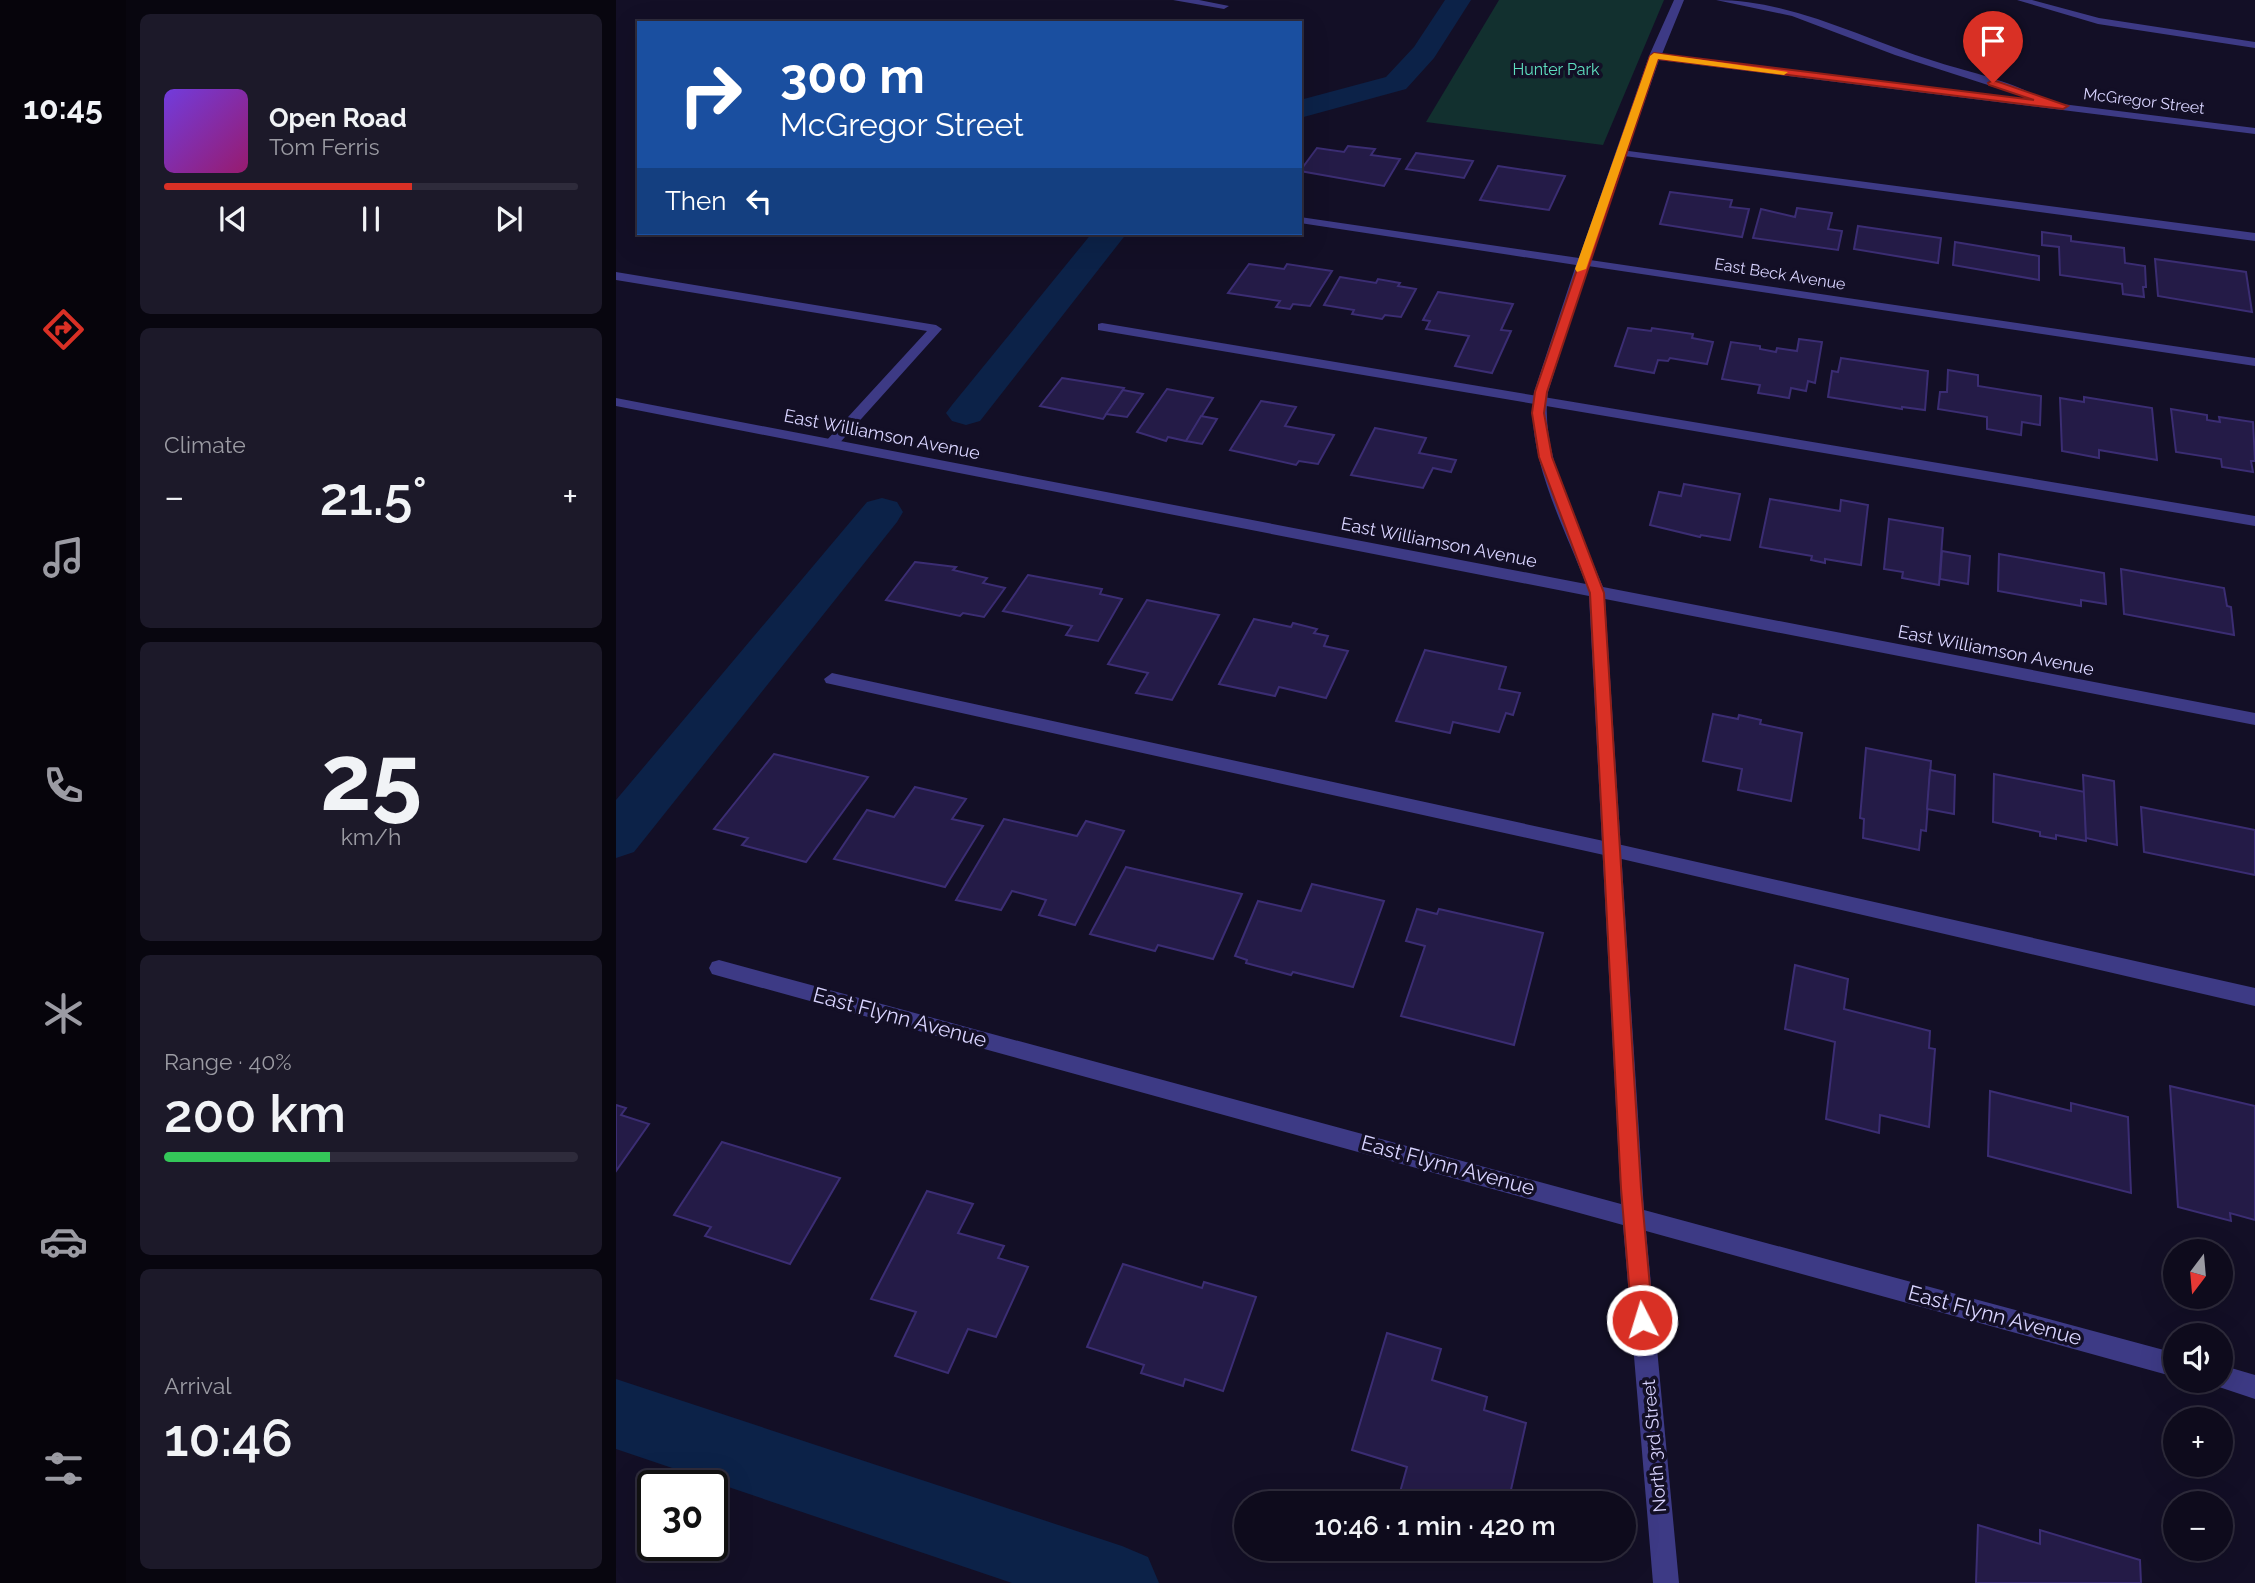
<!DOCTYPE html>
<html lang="en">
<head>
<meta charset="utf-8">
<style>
	:root { --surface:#0e0b1c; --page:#1c1929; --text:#f1f3f6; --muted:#9b9ba3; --line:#2e2b3b; --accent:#d93025 }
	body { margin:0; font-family:Raleway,sans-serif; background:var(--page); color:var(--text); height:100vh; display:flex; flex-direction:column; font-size:26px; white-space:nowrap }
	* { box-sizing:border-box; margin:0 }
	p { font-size:23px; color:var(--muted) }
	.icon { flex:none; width:38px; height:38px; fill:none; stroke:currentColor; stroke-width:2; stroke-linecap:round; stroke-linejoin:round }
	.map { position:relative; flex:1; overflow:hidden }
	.details { display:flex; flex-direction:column; gap:14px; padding:14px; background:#08060f; width:490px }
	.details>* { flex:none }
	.top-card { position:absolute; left:21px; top:21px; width:665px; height:214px; border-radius:0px; box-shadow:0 7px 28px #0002,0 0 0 2px var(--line); background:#1a4fa0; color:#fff; overflow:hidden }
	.needle { width:46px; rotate:196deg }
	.controls { position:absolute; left:1547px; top:1239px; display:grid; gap:14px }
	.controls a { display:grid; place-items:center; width:70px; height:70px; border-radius:50%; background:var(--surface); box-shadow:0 7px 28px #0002,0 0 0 2px var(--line); font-size:35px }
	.speed { position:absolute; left:21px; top:1470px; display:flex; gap:14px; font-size:35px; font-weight:700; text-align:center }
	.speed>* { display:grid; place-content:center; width:91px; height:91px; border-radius:50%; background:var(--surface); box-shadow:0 7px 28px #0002,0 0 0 2px var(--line); line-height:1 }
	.speed .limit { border:4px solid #111; border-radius:10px; background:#fff; color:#111 }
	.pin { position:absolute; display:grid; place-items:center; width:60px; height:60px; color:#fff; margin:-72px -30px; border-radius:50% 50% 50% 0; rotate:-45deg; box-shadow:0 0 7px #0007 }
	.pin .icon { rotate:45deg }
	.me { position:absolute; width:77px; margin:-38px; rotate:355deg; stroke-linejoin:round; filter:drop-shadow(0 0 5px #0008) }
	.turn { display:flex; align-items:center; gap:24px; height:147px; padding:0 28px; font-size:32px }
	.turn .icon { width:91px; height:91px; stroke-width:2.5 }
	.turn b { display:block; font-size:49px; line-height:60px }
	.then { display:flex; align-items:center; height:66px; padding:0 28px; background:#0003; gap:14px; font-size:26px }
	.big { font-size:52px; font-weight:600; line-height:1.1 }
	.details .card { flex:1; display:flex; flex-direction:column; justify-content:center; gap:10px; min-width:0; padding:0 24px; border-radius:10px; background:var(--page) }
	.details .dial { align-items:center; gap:0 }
	.dial b { font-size:91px; line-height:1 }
	.song { display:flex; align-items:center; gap:21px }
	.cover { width:84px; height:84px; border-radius:10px; background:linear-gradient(135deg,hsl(260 70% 55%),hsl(320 70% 35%)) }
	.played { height:7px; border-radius:4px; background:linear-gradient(90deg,var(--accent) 60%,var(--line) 60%) }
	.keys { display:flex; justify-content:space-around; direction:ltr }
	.heat { display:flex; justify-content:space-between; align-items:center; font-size:38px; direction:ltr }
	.charge { height:10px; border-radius:5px; background:linear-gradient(90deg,#34c759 40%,var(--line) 0) }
	.trip { position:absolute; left:618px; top:1491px; width:402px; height:70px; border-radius:35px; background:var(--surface); box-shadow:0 7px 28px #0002,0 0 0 2px var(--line); font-weight:600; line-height:70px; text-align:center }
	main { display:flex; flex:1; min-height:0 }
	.menu { display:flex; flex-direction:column; width:126px; justify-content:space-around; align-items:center; background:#06040b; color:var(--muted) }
	.menu .icon { width:49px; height:49px }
	.menu .active { color:var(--accent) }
	.menu b { font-size:32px; color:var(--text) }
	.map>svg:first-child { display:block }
	.green { fill:#12302f }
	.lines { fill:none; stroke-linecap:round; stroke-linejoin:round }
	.canal { fill:#0c2248; fill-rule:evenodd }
	.building { fill:#241b47; stroke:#3b2d73; stroke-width:2 }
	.service { fill:#3d3a85; fill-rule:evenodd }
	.minor { fill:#3d3a85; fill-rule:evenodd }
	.route { fill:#d93025; stroke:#8d1f18; stroke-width:2 }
	.slow { fill:#f59e0b }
	.labels { text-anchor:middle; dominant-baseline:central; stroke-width:7; stroke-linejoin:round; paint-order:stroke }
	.far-park-label { font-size:16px; fill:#5fe0c0; stroke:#130f26 }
	.far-street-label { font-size:16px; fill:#d9d4ff; stroke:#130f26 }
	.street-label { font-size:18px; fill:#d9d4ff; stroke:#130f26 }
	.near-street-label { font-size:21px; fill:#d9d4ff; stroke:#130f26 }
</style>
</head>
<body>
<main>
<nav class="menu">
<b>10:45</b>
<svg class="icon active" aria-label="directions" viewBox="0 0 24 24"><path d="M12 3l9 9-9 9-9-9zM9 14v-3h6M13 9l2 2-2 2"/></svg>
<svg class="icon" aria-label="music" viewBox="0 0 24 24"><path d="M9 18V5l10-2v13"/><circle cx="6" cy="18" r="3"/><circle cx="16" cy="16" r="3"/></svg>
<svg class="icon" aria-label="phone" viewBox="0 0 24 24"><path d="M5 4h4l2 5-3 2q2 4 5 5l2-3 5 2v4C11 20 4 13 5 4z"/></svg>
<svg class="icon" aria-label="climate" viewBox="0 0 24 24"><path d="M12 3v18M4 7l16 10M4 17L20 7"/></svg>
<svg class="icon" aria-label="car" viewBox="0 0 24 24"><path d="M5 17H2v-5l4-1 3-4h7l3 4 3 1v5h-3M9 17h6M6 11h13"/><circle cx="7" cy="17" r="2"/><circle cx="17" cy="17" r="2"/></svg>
<svg class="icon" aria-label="filters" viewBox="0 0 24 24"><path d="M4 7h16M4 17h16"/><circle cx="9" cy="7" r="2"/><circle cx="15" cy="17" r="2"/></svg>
</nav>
<section class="details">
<div class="card">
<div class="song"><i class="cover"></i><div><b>Open Road</b><p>Tom Ferris</p></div></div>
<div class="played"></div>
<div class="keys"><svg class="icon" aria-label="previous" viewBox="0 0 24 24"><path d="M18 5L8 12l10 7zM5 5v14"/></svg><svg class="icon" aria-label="pause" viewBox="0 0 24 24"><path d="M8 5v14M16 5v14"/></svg><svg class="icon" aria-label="next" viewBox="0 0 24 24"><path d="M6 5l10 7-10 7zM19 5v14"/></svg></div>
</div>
<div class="card"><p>Climate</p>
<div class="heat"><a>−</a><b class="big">21.5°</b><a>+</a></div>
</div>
<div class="card dial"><b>25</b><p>km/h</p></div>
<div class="card"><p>Range · 40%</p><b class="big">200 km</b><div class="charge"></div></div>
<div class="card"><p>Arrival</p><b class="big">10:46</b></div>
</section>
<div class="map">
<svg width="1639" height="1583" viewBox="0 0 1639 1583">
	<rect width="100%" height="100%" fill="#130f26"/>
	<!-- green -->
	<path class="green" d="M883,0h165l-61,145 -177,-23z"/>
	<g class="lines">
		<!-- canal -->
		<g class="canal">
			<path d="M829,0h26l-37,58 -28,31 -106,29v-18l86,-23 28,-30z"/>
			<path d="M476,233h35l-147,188 -14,4 -14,-4 -6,-8 6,-8z"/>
			<path d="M266,498l15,4 6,10 -6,10 -263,330 -18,6v-58l251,-298z"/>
			<path d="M0,1379l506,167 26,11 11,26h-147l-396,-134z"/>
		</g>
	</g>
	<!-- building -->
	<g class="building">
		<path d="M732,146l27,3 -4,6 29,4 -16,27 -84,-15 17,-23 27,4z"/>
		<path d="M800,153l57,8 -9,17 -58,-9z"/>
		<path d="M882,166l67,10 -16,34 -69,-10z"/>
		<path d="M1054,192l62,8 -2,7 19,2 -7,28 -82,-13z"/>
		<path d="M1181,208l35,5 -4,16 14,2 -4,19 -85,-12 8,-29 34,8z"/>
		<path d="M1242,226l83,12 -3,25 -84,-14z"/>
		<path d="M1426,232l29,4v5l53,7 1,15 20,3 1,21h-3l1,10 -21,-3 -1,-10 -62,-9 -1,-28 -17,-2z"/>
		<path d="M1339,242l84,14v24l-86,-15z"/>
		<path d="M1539,259l91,13 6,40 -94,-16z"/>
		<path d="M633,264l35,5 3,-5 45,7 -22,35 -17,-2 -3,5 -14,-2 4,-6 -52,-8z"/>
		<path d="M724,277l36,6 2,-4 22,4 -2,3 18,3 -15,28 -16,-2 -3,4 -30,-5 2,-4 -30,-5z"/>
		<path d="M822,292l75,12 -12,26 10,1 -19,42 -37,-7 14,-30 -43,-7 4,-8 -7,-1z"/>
		<path d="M1012,328l23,3 1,-3 41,6 -1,4 21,4 -6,22 -37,-6 -2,3 -10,-1 -4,13 -39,-7z"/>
		<path d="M1183,339l23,3 -7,41 -7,-2 -2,10 -15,-3 -2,10 -31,-5 2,-8 -38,-6 9,-37 29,4v3l16,3 1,-4 20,3z"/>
		<path d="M1225,358l87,13 -3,39 -23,-3v2l-74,-12 4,-26 6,1z"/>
		<path d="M1332,370l30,5v11l63,10 -1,29 -18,-3 -1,13 -34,-6v-12l-49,-8 2,-17h7z"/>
		<path d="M446,378l62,10 -21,31 -63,-13z"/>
		<path d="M551,389l46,9 -27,43 -18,-4 -2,4 -29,-9z"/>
		<path d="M507,390l20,4 -16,23 -21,-3z"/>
		<path d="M1468,397l68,11 5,52 -58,-10v8l-37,-7 -2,-53 24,4z"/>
		<path d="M645,401l35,6 -11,19 49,9 -16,29 -19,-3 -3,4 -66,-15z"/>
		<path d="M1555,409l36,6v5l13,2 -1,-5 34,5 2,39h-4l2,11 -31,-5 -1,-8 -45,-7z"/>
		<path d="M585,416l16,3 -15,25 -16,-3z"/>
		<path d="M759,428l51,10 -7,15 37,7 -5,12 -18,-4 -10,20 -72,-13z"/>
		<path d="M1068,484l56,10 -10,46 -29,-5 -1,2 -50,-12 9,-33 22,4z"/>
		<path d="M1154,499l70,12 1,-11 27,5 -7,60 -36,-6v4l-14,-3 1,-4 -52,-9z"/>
		<path d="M1273,519l54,9 -4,57 -37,-7 1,-6 -19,-3z"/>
		<path d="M1326,551l28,5 -2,28 -28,-5z"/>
		<path d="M1383,554l105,19 2,31 -25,-4v6l-83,-15z"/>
		<path d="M299,562l41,5 -3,3 34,8 -4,5 22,5 -21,29 -21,-4 -3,3 -74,-16z"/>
		<path d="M1505,569l103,19 3,18 4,1 3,28 -110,-21z"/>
		<path d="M412,575l74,14 -2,5 22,5 -24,42 -32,-6 6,-9 -69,-15z"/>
		<path d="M531,600l72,15 -47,85 -36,-7 12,-20 -40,-9z"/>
		<path d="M638,619l37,8 2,-4 24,6 -3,4 14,3 -4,10 24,5 -22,47 -47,-11 -4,9 -56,-12z"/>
		<path d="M809,650l81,17 -7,22 21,4 -7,22 -7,-2 -7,19 -46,-10 -3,11 -54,-12z"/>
		<path d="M1097,714l25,5 1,-4 22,5 -1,4 42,9 -11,68 -53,-11 4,-21 -39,-8z"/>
		<path d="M1250,748l65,13 -5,70 -5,-1 -2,20 -56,-12 1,-19 -4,-1z"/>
		<path d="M158,754l94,23 -62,85 -64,-17 6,-7 -34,-9z"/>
		<path d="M1314,770l25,5 -1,39 -27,-5z"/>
		<path d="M1378,774l91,18 1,49 -30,-6v4l-16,-3v-4l-47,-10z"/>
		<path d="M1467,775l31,6 3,64 -31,-7z"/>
		<path d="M299,787l51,12 -14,20 31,7 -38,61 -111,-28 33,-49 27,7z"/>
		<path d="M1525,807l114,23v45l-111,-23z"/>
		<path d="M388,819l73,17 9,-15 38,10 -49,94 -36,-10 7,-15 -34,-9 -11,19 -45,-10z"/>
		<path d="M510,867l116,27 -29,65 -55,-14 -3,6 -65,-17z"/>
		<path d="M696,884l72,17 -31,86 -60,-15 -2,3 -45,-12 1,-3 -12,-4 23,-55 43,10z"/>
		<path d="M801,909l20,5 2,-5 104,24 -29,112 -113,-29 24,-70 -19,-5z"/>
		<path d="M1179,965l53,14 -4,30 86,22 -1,17 6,1 -6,78 -49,-12 -1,18 -53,-14 9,-77 -50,-13z"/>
		<path d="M1554,1086l85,20v114l-25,-7 1,8 -53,-14z"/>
		<path d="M1374,1091l81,20v-8l57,14 3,76 -143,-37z"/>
		<path d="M0,1105l10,3 -5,7 28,9 -33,47z"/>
		<path d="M106,1142l118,36 -50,86 -85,-28 6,-9 -37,-12z"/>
		<path d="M311,1191l46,13 -15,29 46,13 -6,12 30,9 -32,70 -28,-8 -20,44 -53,-17 21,-44 -45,-13z"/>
		<path d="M507,1264l79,24 2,-6 52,15 -33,94 -38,-12 -2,7 -42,-13 3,-8 -57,-18z"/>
		<path d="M771,1333l54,16 -9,31 55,17 -3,13 42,13 -18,80h-111l10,-36 -55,-17z"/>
		<path d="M1362,1525l62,19v-14l100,30 1,23h-165z"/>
	</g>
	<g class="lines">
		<!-- service -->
		<g class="service">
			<path d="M1401,0h15l67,18 156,24v6l-157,-24z"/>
			<path d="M1005,150l634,83v8l-638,-86v-4z"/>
			<path d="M0,272l320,53 6,4 -106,118 -5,1 -7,-4 2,-3 101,-110 -311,-51z"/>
			<path d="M486,323l1153,193v10l-1157,-196v-6z"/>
			<path d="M216,673l781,170 642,145v18l-642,-149 -787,-174 -2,-4z"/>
		</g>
		<!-- minor -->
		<g class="minor">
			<path d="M557,0h26l30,6 -5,3z"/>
			<path d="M1058,0h10l-22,54 593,74v6l-596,-74 -69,200 665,98v8l-667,-100 -40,126c-9,62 32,138 55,195l652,126v12l-650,-126 39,611 531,143v24l-529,-146 33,352h-26l-30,-358 -904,-249 -7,-2 -3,-6 3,-6 7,-2 902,244 -32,-608 -973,-190v-8l970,186c-22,-58 -61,-129 -52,-192l42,-127 -276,-42v-6l279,41 70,-202z"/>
			<path d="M1100,0c76,0 147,39 218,61 23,8 81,21 97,33l-9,2 -127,-41 -103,-39z"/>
			<path d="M1605,1365l34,10v24l-42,-14 -2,-4h10z"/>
		</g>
	</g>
	<!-- route -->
	<path class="route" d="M1038,53l380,47 -45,-15 -1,-2 5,-3 75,26 -5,3 -405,-50 -111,333 -3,21 8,44 52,136 37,595 12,132 -3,8 -8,3 -7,-3 -3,-8 -11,-132 -31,-595 -51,-136 -7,-44 3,-21 115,-336z"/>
	<!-- slow -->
	<path class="slow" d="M1038,53l134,19 -4,3 -126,-16 -72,210 -9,3 -2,-3 75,-213z"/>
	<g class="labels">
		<!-- far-park labels -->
		<g class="far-park-label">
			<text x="940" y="69">Hunter Park</text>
		</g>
		<!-- far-street labels -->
		<g class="far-street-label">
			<text transform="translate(1528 101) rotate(7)">McGregor Street</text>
			<text transform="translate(1164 274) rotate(9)">East Beck Avenue</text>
		</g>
		<!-- street labels -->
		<g class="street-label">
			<text transform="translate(266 434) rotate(11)">East Williamson Avenue</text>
			<text transform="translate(823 542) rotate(11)">East Williamson Avenue</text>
			<text transform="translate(1380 650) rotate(11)">East Williamson Avenue</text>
			<text transform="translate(1038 1446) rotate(-95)">North 3rd Street</text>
		</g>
		<!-- near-street labels -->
		<g class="near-street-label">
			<text transform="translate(284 1017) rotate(15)">East Flynn Avenue</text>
			<text transform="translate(832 1165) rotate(15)">East Flynn Avenue</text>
			<text transform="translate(1379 1315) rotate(15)">East Flynn Avenue</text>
		</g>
	</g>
</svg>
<div class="controls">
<a><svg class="needle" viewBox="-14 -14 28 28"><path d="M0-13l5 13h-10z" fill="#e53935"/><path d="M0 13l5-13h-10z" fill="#9b9ba3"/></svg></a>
<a><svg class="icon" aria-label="sound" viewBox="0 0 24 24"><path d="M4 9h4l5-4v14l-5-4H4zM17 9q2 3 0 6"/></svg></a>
<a>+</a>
<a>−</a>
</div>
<div class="speed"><div class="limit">30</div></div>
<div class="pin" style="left:1377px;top:83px;background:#d93025"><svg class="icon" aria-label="arrive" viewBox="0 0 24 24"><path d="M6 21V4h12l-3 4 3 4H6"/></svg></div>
<svg class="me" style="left:1026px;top:1320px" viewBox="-20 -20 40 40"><circle r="17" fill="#d93025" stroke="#fff" stroke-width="3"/><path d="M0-11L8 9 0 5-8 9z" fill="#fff"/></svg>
<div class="trip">10:46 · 1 min · 420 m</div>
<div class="top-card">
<div class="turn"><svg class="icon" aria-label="right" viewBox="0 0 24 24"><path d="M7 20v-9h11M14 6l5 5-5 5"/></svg><div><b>300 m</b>McGregor Street</div></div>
<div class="then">Then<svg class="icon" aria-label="left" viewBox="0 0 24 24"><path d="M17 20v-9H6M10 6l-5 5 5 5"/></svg></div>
</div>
</div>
</main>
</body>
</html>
